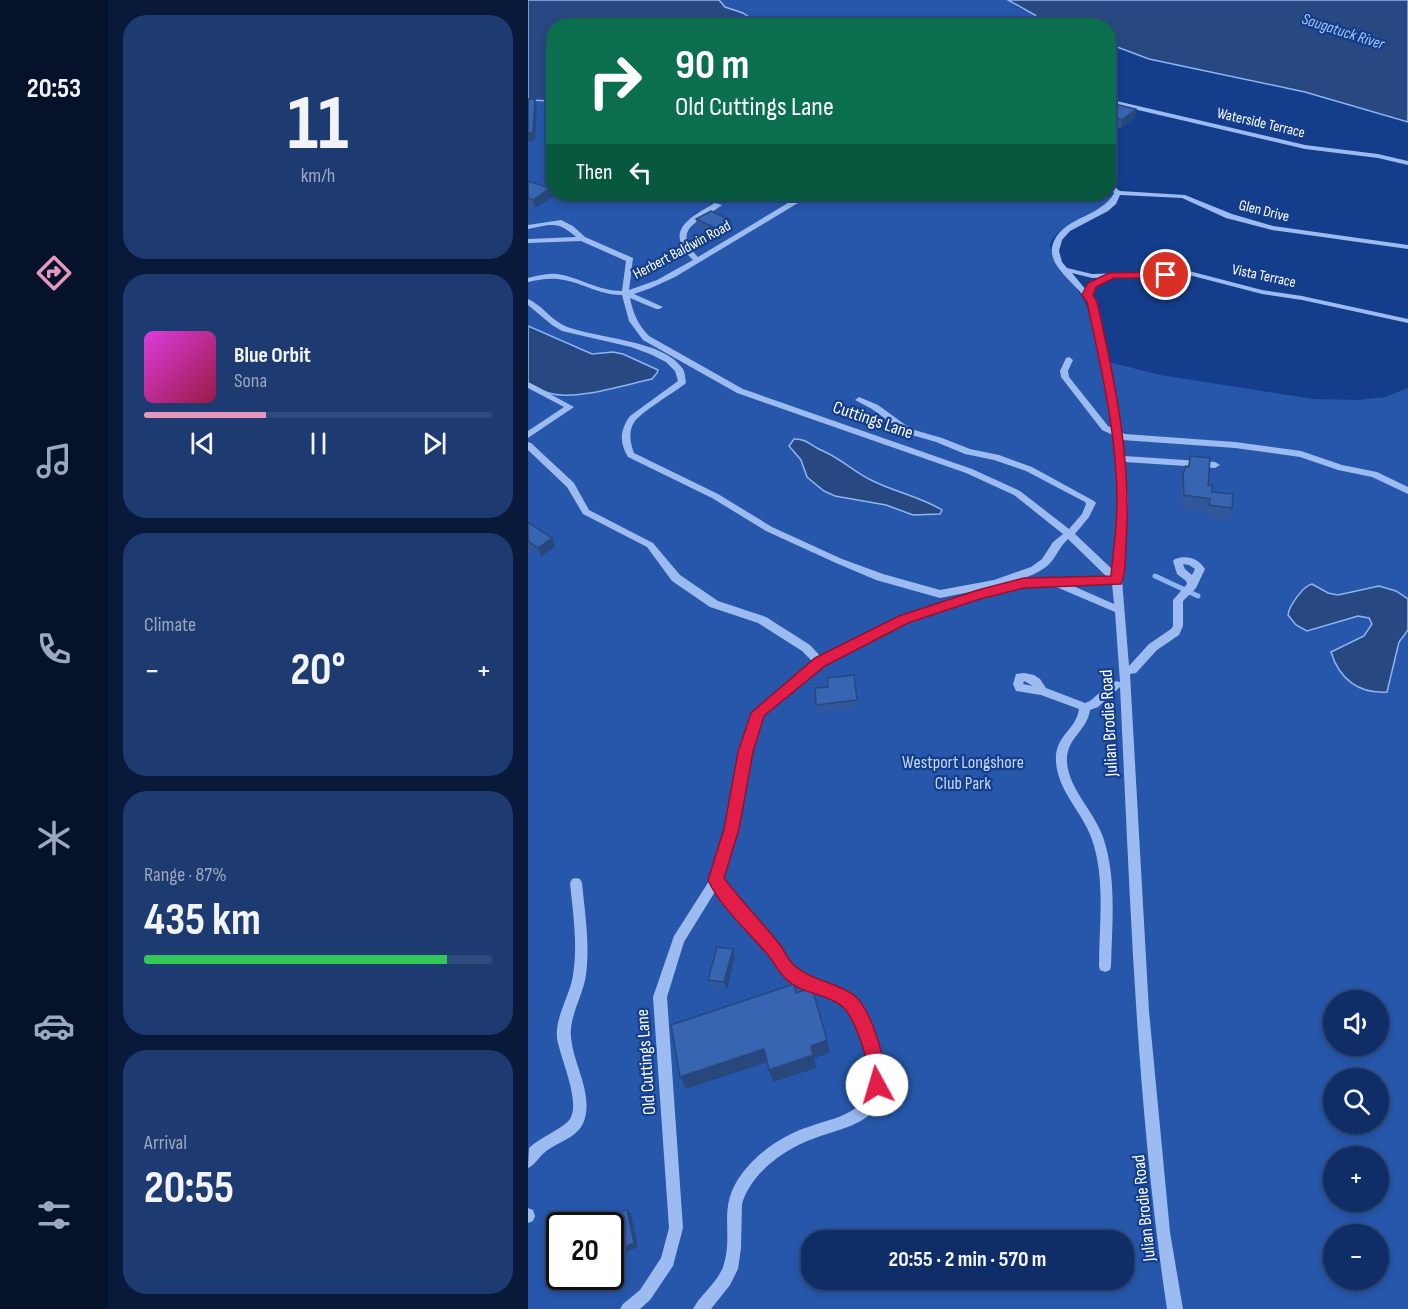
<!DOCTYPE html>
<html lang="en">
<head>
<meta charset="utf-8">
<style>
	:root { --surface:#0f2e68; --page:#1d3a71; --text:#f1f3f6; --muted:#9ba8c0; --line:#2f4a7c; --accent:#e797bd }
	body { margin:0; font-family:"Sofia Sans Condensed",sans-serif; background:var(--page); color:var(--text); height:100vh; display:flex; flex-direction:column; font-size:22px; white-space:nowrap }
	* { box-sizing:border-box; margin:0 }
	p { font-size:20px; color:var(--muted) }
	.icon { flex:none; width:33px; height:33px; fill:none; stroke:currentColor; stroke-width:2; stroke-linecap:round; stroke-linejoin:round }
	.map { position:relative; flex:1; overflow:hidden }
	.details { display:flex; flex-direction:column; gap:15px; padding:15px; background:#081939; width:420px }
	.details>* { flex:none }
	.top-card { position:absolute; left:18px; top:18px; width:570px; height:183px; border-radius:24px; box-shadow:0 3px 9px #0003,0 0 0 2px var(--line); background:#0b6e4f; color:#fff; overflow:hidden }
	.controls { position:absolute; left:795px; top:990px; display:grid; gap:12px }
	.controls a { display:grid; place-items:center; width:66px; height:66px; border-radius:50%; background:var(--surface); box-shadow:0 3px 9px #0003,0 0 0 2px var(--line); font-size:30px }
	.speed { position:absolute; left:18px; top:1212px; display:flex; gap:12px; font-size:30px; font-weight:700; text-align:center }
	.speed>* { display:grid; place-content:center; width:78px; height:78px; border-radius:50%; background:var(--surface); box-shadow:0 3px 9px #0003,0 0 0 2px var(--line); line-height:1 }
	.speed .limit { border:3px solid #111; border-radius:9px; background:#fff; color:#111 }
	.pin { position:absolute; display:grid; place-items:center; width:51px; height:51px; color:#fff; margin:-26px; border:3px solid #fff; border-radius:50%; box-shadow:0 2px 6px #0007 }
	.me { position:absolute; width:66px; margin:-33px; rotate:354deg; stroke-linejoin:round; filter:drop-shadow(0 0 4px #0008) }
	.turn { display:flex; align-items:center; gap:21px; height:126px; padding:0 30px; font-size:27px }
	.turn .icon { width:78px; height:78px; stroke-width:2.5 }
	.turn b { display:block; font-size:42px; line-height:51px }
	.then { display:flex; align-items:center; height:57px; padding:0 30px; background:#0003; gap:12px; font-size:22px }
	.big { font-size:45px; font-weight:700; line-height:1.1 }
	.details .widget { flex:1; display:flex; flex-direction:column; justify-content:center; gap:9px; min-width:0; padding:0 21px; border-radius:24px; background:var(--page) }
	.details .dial { align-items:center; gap:0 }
	.dial b { font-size:78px; line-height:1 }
	.song { display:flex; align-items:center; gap:18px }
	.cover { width:72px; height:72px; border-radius:9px; background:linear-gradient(135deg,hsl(300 70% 55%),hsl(340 70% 35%)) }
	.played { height:6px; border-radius:3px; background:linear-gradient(90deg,var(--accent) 35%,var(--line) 35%) }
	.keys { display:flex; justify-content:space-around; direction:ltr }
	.heat { display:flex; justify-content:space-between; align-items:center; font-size:33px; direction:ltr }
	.charge { height:9px; border-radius:4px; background:linear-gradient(90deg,#34c759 87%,var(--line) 0) }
	.trip { position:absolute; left:273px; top:1230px; width:333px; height:60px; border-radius:24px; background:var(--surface); box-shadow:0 3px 9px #0003,0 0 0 2px var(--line); font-weight:700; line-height:60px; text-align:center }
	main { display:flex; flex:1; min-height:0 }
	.menu { display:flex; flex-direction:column; width:108px; justify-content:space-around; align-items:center; background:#06122a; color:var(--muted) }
	.menu .icon { width:42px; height:42px }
	.menu .on { color:var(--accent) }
	.menu b { font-size:27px; color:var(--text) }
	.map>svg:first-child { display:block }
	.green { fill:#2657aa; fill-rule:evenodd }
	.water { fill:#284881; stroke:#8eb5f3; stroke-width:1.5 }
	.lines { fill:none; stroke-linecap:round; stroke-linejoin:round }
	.stream { stroke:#8eb5f3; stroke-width:5 }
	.minor { fill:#9cbbf0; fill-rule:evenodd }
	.wall { fill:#305799 }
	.shaded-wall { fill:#27477d }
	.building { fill:#3865b2; stroke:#27477d; stroke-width:1.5 }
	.route { fill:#e11d48; stroke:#92132f; stroke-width:1.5 }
	.labels { text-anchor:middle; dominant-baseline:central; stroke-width:4.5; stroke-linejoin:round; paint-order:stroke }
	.far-street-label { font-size:15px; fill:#fff; stroke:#143e8b }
	.far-water-label { font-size:16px; font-style:italic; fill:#a7c6f7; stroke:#143e8b }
	.street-label { font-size:18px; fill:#fff; stroke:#143e8b }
	.park-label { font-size:18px; fill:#c2d8fc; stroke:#143e8b }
</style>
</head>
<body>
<main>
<nav class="menu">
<b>20:53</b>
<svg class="icon on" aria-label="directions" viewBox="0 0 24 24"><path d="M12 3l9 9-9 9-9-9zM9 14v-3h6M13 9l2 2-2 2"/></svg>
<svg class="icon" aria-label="music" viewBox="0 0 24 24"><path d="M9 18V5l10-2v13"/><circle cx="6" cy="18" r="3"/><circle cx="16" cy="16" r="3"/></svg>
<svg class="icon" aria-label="phone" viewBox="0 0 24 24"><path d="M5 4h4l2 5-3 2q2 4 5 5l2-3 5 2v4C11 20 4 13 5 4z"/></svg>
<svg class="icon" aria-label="climate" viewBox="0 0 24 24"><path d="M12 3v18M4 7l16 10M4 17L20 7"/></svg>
<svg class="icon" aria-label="car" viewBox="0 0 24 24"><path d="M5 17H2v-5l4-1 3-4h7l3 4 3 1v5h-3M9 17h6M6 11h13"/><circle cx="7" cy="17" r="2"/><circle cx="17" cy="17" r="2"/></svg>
<svg class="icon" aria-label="filters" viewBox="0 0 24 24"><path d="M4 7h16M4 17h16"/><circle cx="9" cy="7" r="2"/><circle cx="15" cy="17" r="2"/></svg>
</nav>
<section class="details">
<div class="widget dial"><b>11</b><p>km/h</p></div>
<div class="widget">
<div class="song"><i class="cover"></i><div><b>Blue Orbit</b><p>Sona</p></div></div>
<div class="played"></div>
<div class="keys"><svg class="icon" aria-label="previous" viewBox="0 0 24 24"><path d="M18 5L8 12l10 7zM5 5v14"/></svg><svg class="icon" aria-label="pause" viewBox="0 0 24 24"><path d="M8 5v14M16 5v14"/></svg><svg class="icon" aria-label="next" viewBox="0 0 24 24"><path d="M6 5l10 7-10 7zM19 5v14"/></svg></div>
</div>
<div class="widget"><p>Climate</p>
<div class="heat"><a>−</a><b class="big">20°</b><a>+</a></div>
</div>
<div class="widget"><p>Range · 87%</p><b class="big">435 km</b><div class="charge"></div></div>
<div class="widget"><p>Arrival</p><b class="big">20:55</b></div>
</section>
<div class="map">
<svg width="880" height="1309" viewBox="0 0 880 1309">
	<rect width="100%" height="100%" fill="#143e8b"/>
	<!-- green -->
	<g class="green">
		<path d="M191,0h289l9,7 42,18h-299l-17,-12 -18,-6z"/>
		<path d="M0,100l25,1 1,93h554l1,-6 3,6c-5,20 -52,24 -63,52l33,43 -5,1c16,20 19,45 24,70l59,15 153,24 45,1 27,-3 23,-9v921h-880zM806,1000h44v46h-44zM806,1078h44v46h-44zM806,1156h44v46h-44zM32,1226h50v50h-50zM806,1234h44v46h-44zM284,1240h312v40h-312z"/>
	</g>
	<!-- water -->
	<g class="water">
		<path d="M0,0h191l6,7 18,6 17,12 -206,1 -1,75 -25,-1z"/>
		<path d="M480,0h400v122l-103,-30 -156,-33 -40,-15 -1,-18 -49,-1 -21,-6 -3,-4z"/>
		<path d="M0,326l64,28 21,-2 10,2 35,16 -1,3 -5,6c-28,6 -77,22 -103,14 -7,-2 -14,-7 -21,-10z"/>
		<path d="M266,439c12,-1 18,8 29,12 19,8 32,22 50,30 22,11 48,16 69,29l-2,4 -27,1 -27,-10 -51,-9 -11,-5 -17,-14 -6,-17 -12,-14z"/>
		<path d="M784,584l16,9 10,2 41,-9 17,5 12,8v31l-9,12 -12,50c-28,2 -48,-13 -56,-40l33,-16 8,-12 -3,-6 -11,-2 -51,15 -11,-6 -8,-10c1,-9 15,-29 24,-31z"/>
	</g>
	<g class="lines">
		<!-- stream -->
		<path class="stream" d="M627,576l43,20"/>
		<!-- minor -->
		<g class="minor">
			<path d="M580,99l197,46 73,9 30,7v4l-30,-7 -73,-9 -197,-46z"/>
			<path d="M580,182l12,9 65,4 47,19 41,12 135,19v4l-136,-19 -46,-12 -44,-20 -62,-3 -4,9 -8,7 -38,20 -8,9 -3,11 3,11 5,6 25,6 97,-3 73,19 40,6 106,23v4l-106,-23 -40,-6 -73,-19 -97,3 -20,-5 24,29 20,93 5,37 4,2 110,8 66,9 41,14 35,7 31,15v7l-36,-17 -34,-7 -38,-13 -65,-9 -113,-8 2,16 91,6 5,3 -5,3 -90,-6 3,41 -6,77 7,86 20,-22 22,-15 2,-3v-26l14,-16 -1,-3 -9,-7 -4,-13 2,-2c12,-4 23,-1 30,10l-9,19 -13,13v25l-4,9 -22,15 -21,23 -6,1 19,337 21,221 13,77h-16c-31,-206 -37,-414 -47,-622l-22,20 -8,3c-3,22 -25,28 -23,53 3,28 27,48 36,74 14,41 9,87 8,129l-1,4 -5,2 -5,-2 -1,-4c0,-42 7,-89 -8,-129 -9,-25 -33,-46 -35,-75 -2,-27 20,-31 23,-53l-38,-14 -25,-4 -3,-7 3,-10 8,-1 10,2 6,4 6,9 39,15 5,-2 22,-19 4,-1 4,1 -5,-70 -61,-26 -30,1 -44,10 -72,26 -84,42 -61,50 -11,36 -14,78 -16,50c17,21 36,42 53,63 8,9 13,22 22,29 12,9 29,12 42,18 28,12 40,48 43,76 8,62 -35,59 -77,77 -26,11 -55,34 -63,62l-1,44 -3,21 -8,16 -19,24h-18l3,-5c8,-12 22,-23 27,-37 12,-35 -8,-60 21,-96 17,-21 41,-37 67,-45 16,-6 32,-8 46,-19 26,-21 7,-86 -16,-103 -16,-12 -38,-12 -54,-25 -9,-7 -14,-20 -21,-29 -16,-20 -34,-40 -50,-60l-32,52 -17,55 16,231 -10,38 -23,34 -10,9h-20l3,-5 17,-14 21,-32 8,-30 -16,-231 21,-61 37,-58 15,-49 14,-78 13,-38 1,-3 59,-48 -11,-11 -44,-28 -48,-16 -38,-26 -25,-34 -64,-33 -16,-27 -39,-37v-8l3,1 43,40 15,27 64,33 27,32 38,26 48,16 44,28 11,12 79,-40 75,-26 -35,7 -64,-18 -40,-17 -70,-32 -54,-33 -84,-41c-9,-15 -8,-27 2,-41l48,-35 -3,-10 -9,-9 -16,-8 -19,-7 -69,-16 -10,-6 -24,-20v-6c14,6 23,21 37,27 31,13 98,13 118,43 2,3 2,9 3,13l-1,2c-12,9 -42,27 -50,37 -7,9 -5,22 -1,32l84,41 54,33 70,32 41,15 57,16 54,-10 37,-13 11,-8 11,-17 10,-8 -49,-39 -48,-22 -229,-80 -94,-53 -14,-19 -7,-26c-24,0 -42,-14 -65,-16 -10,-1 -19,1 -29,3v-4c9,-2 19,-5 29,-4 22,3 41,17 65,17l4,-30 -45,-20 -53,2v-4l48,-2c-19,-17 -25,-12 -48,-8v-4l33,-5 12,6 12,11 48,21 -4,32 28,-10 36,-20c-30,-29 -4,-42 22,-57l7,2c-20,16 -53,23 -24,52l105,-63h7l-12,9 -123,74 -24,11 -17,6 29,13 -4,2h-3l-26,-11c3,15 8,27 19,38l94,53 229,80 48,22 49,38 13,-15 4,-10 -1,-2 -59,-31 -32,-11 -29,-6 -29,-12 -31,-9 -33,-24 -17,-9 4,-3 19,8 33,24 31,9 28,11 29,6 33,12 62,34 2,2 -7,14 -14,17 38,36 5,-67 -5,-68 -11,-5 -41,-53 -1,-6 6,-13 3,-1 4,3 -5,11 1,6 39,49 4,2c-4,-32 -11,-64 -17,-95 -2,-10 -3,-23 -8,-32 -10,-18 -44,-36 -33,-60 12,-25 47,-24 60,-48l-6,-5zM540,539l39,38 -83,2 -27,7c17,-5 37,-9 50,-20 9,-7 11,-18 21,-27zM655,564l6,1 6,4 -3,6 -7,-6zM584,584l2,20 -43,-19zM496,681l9,5 -10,-2z"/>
			<path d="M0,382l46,25 -46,31v-7l36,-24 -36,-19z"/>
			<path d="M48,878l4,1 2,4c3,30 8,61 4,92 -3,21 -17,41 -15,62 2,27 21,53 14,81 -5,20 -27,23 -41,35 -6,5 -9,12 -16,15l1,-20c10,-10 35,-20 41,-29 11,-18 -10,-61 -13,-81 -2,-22 13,-42 16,-63 5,-30 0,-62 -3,-92l2,-4z"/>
			<path d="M0,1208l5,2 2,6 -2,5 -5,2z"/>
		</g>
	</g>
	<!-- wall -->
	<g class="wall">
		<path d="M608,109l-1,8 -14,11 -13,-3v-14z"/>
		<path d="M0,181l22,7 3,9 -18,11 -7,-3z"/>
		<path d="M168,219l35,10 -15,8 -19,-10z"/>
		<path d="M662,456l18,29 4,7 20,16 -3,12 -22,-2v-7l-26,-3v-22l2,-12 5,-7z"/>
		<path d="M0,522l24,16 3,9 -14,9 -10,-7 -3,1z"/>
		<path d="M326,675l4,33 -41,5 -1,-8 12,-18z"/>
		<path d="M205,949l2,7 -8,33 -16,-2 -3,-7z"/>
	</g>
	<!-- shaded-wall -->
	<g class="shaded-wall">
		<path d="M7,99l2,7 -2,34 -7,2v-9z"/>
		<path d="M608,109l-1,8 -14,11 1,-8z"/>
		<path d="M22,188l3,9 -18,11 -2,-8z"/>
		<path d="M202,220l1,9 -15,8 -1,-9z"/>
		<path d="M24,538l3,9 -14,9 -3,-8z"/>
		<path d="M205,949l2,7 -8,33 -3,-7z"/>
		<path d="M299,1040l3,13 -16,5 2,10 -43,14 -4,-12 42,-24z"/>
		<path d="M236,1049l4,13 -82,27 -6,-12z"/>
		<path d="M99,1209l4,5 7,33 -28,12v-6z"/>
	</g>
	<!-- building -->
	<g class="building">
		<path d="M0,99h7l-2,33 -5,1z"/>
		<path d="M587,104l21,5 -14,11 -14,-4v-5z"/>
		<path d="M0,181l22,7 -17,12 -5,-2z"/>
		<path d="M183,211l19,9 -15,8 -19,-9z"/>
		<path d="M662,456l20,2 -2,27h4v7l21,2 -1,14 -23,-3 1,-6 -26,-4 -1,-21 3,-8 3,1z"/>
		<path d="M0,522l24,16 -14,10 -10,-7z"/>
		<path d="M326,675l3,25 -41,5 -1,-17 13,-1 -1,-9z"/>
		<path d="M189,947l16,2 -9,33 -16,-2z"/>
		<path d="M266,984l2,9 16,-5 15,52 -16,6 2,9 -44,15 -5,-21 -84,28 -9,-52z"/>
		<path d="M99,1209l7,34 -24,10v-27h-21z"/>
	</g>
	<!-- route -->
	<path class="route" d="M581,273l57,-1 4,3 -4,3h-52l-18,9 -3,8 4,7c18,80 35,158 29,241 -1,12 1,29 -5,41l-97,4 -44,11 -72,24 -83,43 -61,50 -11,36 -14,77 -15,49c18,24 39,45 57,68 4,6 7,14 13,19 17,16 43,17 61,31 17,14 36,76 28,95l-6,3 -7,-3c-4,-10 -3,-21 -4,-31 -2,-13 -13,-42 -21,-51 -15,-15 -39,-14 -54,-26 -11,-7 -15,-18 -23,-28 -20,-24 -47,-47 -60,-75l16,-51 14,-77 13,-39 64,-55 84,-42 79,-26 46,-12 87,-2c2,-25 6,-49 6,-74 0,-68 -16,-134 -30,-200l-5,-7 6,-12z"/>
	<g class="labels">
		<!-- far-street labels -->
		<g class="far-street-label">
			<text transform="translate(733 123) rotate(13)">Waterside Terrace</text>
			<text transform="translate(736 211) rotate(14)">Glen Drive</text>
			<text transform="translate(154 250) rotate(-28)">Herbert Baldwin Road</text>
			<text transform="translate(736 276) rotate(12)">Vista Terrace</text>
		</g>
		<!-- far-water labels -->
		<g class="far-water-label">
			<text transform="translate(815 32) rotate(18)">Saugatuck River</text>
		</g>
		<!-- street labels -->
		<g class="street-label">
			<text transform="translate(345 420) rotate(19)">Cuttings Lane</text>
			<text transform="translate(581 723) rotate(-93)">Julian Brodie Road</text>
			<text transform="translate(118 1062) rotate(-94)">Old Cuttings Lane</text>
			<text transform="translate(616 1208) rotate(-96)">Julian Brodie Road</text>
		</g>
		<!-- park labels -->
		<g class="park-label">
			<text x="435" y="762">Westport Longshore<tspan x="435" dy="21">Club Park</tspan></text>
		</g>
	</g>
</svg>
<div class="controls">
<a><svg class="icon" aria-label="sound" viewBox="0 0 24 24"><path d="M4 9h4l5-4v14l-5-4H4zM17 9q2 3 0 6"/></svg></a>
<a><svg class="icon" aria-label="search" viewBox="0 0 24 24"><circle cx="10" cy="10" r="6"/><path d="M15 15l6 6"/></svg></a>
<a>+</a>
<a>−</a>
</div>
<div class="speed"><div class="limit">20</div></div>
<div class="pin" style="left:638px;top:275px;background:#d93025"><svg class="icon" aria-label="arrive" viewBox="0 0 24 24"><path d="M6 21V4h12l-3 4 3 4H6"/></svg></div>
<svg class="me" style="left:349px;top:1085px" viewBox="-20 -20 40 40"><circle r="19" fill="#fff"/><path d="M0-13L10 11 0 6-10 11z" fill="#e11d48"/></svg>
<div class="trip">20:55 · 2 min · 570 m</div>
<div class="top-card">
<div class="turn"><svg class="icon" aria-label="right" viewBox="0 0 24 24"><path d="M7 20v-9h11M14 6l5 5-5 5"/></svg><div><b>90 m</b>Old Cuttings Lane</div></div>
<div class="then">Then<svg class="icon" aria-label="left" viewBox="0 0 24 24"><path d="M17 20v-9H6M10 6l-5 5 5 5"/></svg></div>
</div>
</div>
</main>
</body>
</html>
